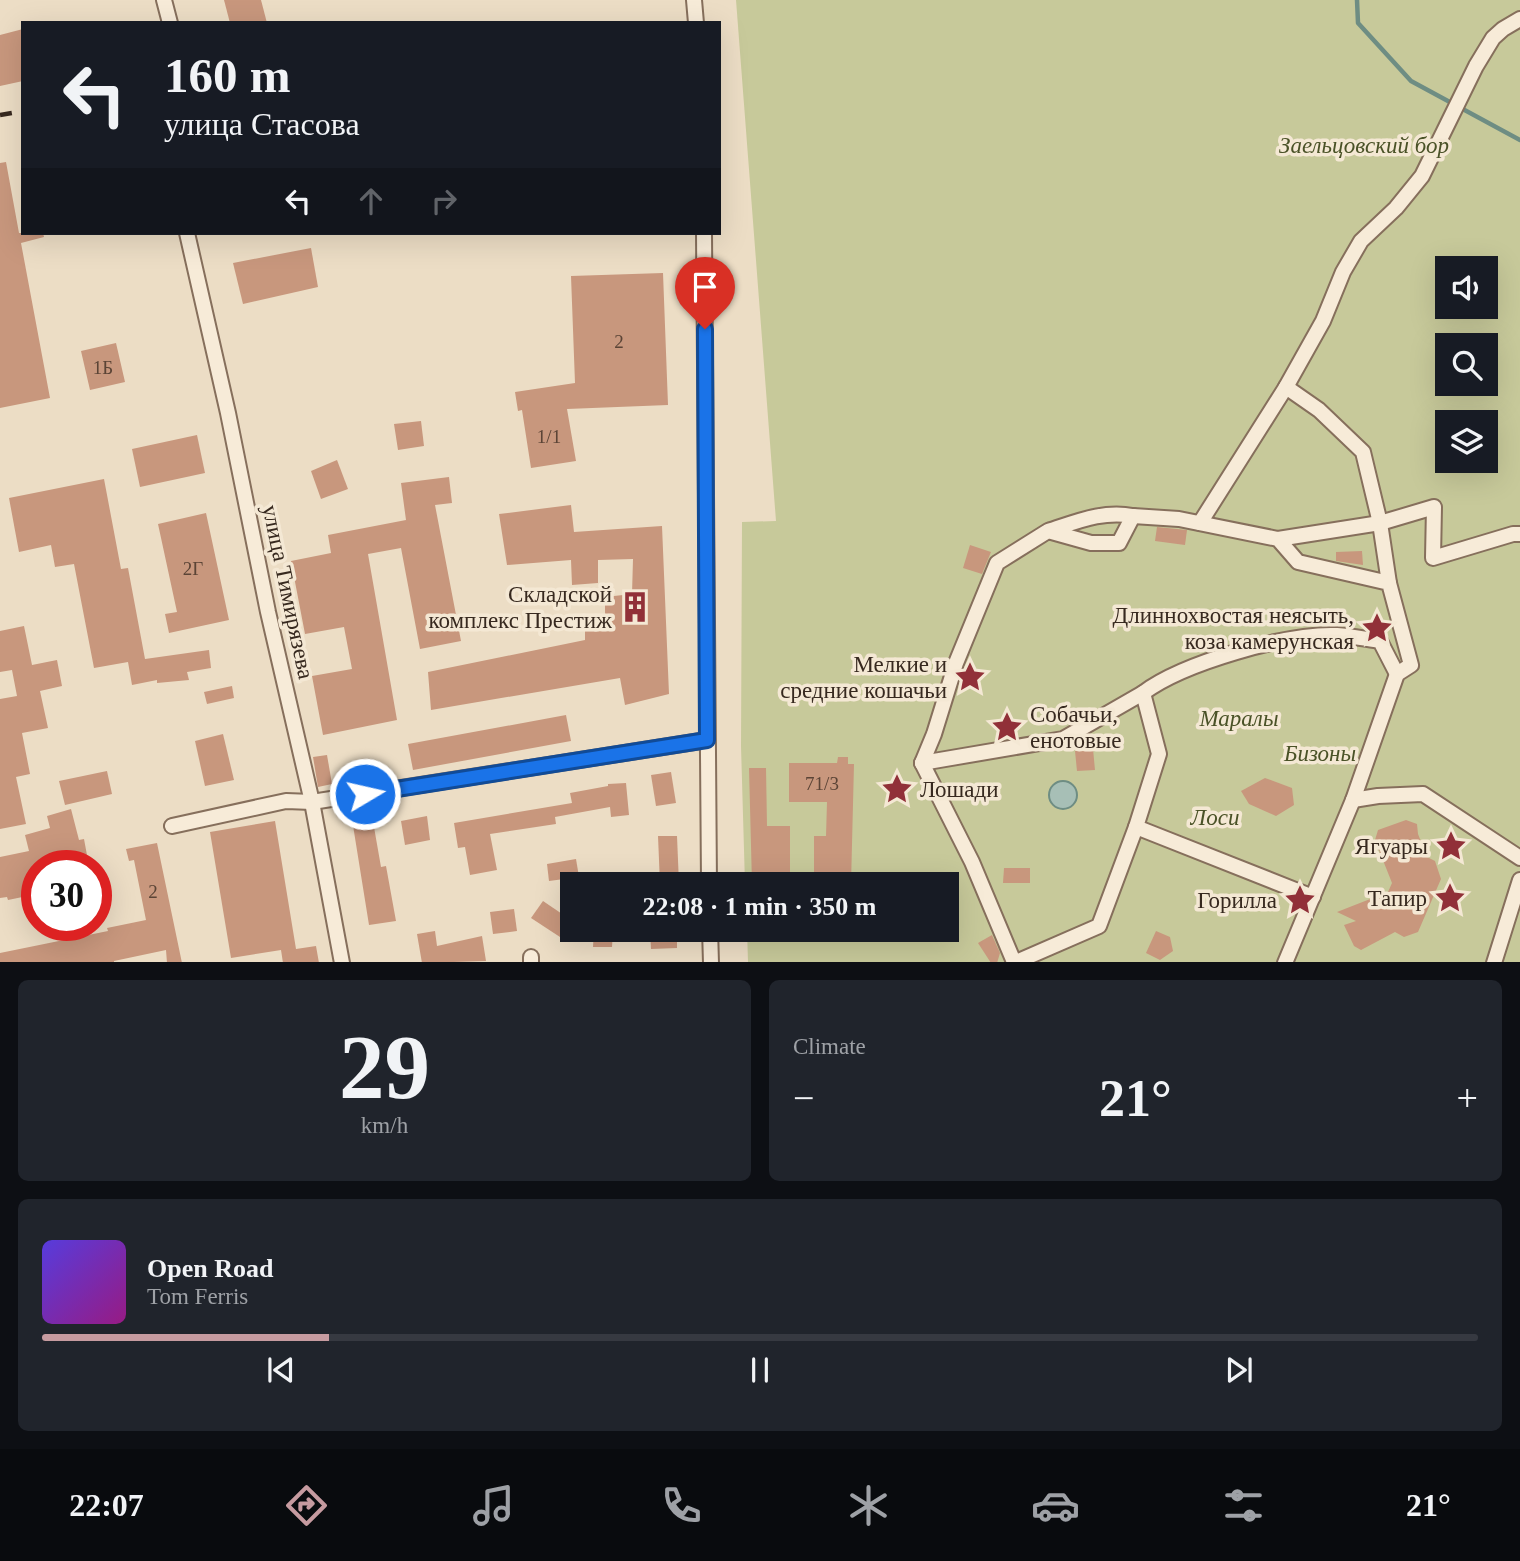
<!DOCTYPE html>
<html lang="en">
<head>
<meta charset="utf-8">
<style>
	:root { --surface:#171b24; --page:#20242c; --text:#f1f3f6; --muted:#9ea1a6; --line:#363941; --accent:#c69ba0 }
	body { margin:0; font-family:Georgia,serif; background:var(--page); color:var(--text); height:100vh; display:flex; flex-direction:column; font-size:26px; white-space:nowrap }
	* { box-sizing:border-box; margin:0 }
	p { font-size:23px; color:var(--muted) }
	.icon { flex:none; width:38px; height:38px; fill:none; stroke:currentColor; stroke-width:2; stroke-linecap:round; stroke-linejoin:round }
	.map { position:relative; height:962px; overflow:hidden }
	.sheet { display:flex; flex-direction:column; gap:18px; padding:18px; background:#0d0f14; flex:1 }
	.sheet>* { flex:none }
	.top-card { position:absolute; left:21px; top:21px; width:700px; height:214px; border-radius:0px; box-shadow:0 7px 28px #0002; background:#171b24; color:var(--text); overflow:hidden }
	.fabs { position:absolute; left:1435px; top:256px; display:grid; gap:14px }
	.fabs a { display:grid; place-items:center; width:63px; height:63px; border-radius:0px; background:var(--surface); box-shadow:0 7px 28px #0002; font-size:35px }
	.speed { position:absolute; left:21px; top:850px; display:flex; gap:14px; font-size:35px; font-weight:700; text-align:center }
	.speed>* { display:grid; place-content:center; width:91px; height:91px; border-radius:50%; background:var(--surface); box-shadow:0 7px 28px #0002; line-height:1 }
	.speed .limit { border:10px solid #d22; background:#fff; color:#111 }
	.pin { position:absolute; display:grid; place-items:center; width:60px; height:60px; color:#fff; margin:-72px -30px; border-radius:50% 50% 50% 0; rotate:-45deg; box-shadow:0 0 7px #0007 }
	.pin .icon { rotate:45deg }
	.me { position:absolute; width:77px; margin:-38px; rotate:81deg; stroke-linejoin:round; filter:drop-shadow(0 0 5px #0008) }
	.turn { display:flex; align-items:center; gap:24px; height:147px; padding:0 28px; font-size:32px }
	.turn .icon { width:91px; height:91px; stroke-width:2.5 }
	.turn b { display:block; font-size:49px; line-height:60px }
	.lanes { display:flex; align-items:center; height:66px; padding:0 28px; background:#0003; justify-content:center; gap:35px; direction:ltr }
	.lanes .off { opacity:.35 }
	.big { font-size:52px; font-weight:700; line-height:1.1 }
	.sheet .tile { flex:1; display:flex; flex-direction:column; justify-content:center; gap:10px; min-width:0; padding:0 24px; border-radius:10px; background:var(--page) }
	.sheet .dial { align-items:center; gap:0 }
	.dial b { font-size:91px; line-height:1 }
	.song { display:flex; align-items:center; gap:21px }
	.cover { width:84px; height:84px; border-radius:10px; background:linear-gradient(135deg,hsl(250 70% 55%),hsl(310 70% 35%)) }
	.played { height:7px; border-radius:4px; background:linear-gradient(90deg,var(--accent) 20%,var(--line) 20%) }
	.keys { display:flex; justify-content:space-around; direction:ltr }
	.heat { display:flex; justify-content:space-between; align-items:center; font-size:38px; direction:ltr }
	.sheet .tiles { flex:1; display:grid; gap:18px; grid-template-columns:1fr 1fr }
	.tile:last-child { grid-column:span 2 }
	.trip { position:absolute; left:560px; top:872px; width:399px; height:70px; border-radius:0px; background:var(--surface); box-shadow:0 7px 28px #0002; font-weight:700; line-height:70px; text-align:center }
	.tabs { display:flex; height:112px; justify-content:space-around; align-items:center; background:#090b0e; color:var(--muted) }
	.tabs .icon { width:49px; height:49px }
	.tabs .current { color:var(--accent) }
	.tabs b { font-size:32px; color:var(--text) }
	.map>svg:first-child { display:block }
	.green { fill:#c7c99a; fill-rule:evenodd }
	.water { fill:#a7bfb6; stroke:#6e8d83; stroke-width:2 }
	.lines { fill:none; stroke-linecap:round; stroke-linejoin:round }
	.stream { stroke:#6e8d83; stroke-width:4.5 }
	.building { fill:#c8977d }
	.minor-casing { stroke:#866f5c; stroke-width:18 }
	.minor { stroke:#f7ebd8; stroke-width:14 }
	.rail { stroke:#37291f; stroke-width:4.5; stroke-dasharray:12 12; stroke-linecap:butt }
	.route-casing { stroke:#114b97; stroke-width:18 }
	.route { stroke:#1a73e8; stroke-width:12 }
	.labels { text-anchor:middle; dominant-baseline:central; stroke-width:7; stroke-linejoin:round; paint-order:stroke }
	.number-label { font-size:19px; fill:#5b4436 }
	.park-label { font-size:23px; font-style:italic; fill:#4a5227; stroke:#f4e8d4 }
	.street-label { font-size:23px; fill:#37291f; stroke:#f4e8d4 }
	.poi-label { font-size:23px; fill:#37291f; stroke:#f4e8d4; text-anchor:end }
</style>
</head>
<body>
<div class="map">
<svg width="1520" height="963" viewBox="0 0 1520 963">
	<rect width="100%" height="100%" fill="#ecddc5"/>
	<!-- green -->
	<path class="green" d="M736,0h784v962h-772l-1,-33h200v-45h-202l-4,-138 1,-224 34,-1zM1447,268h39v38h-39zM1447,345h39v38h-39zM1447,422h39v38h-39z"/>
	<!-- water -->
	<circle class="water" cx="1063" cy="795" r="14"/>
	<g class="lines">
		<!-- stream -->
		<path class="stream" d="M1357,0l1,23 53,58 109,59"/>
	</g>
	<!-- building -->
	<g class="building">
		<path d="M224,0h37l6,23h-37z"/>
		<path d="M23,29v52l-23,5v-51z"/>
		<path d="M6,162l13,71h24l1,4 -23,6 29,155 -50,10v-245z"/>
		<path d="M311,248l7,39 -75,17 -10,-41z"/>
		<path d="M663,273l5,132 -101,4 9,52 -45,7 -9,-58 -4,1 -3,-19 60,-9 -4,-107z"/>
		<path d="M116,343l9,39 -35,8 -9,-39z"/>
		<path d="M421,421l3,25 -26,4 -4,-26z"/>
		<path d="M197,435l8,38 -65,14 -8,-38z"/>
		<path d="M337,460l11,29 -27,10 -10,-28z"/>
		<path d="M449,477l3,26 -17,2 26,136 -41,8 -19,-101 -33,6 29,166 -74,15 -11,-59 40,-7 -8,-42 -39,7 -14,-73 40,-8 -3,-18 78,-15 -5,-37z"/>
		<path d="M104,479l17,90 7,-1 17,91 64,-9 2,18 -24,4 2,8 -32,3v-3l-25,5 -4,-23 -34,6 -20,-104 -19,3 -4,-22 -32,7 -10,-54z"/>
		<path d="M571,505l3,27 88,-6 7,168 -44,11 -5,-27 -189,32 -3,-38 157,-32v-21l20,-2v-20l27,-3 1,-35 -35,1v23l-26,2 -1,-25 -64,5 -8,-51z"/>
		<path d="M206,513l23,107 -60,13 -4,-19 12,-2 -19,-88z"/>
		<path d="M1157,527l30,3 -2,15 -30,-4z"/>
		<path d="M970,545l21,7 -9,22 -19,-6z"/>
		<path d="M1362,551l1,14 -27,-4v-9z"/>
		<path d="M24,626l8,39 25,-5 5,26 -22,5 8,37 -26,5 8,41 -14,3 10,47 -26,5v-130l17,-3 -5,-26 -12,2v-41z"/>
		<path d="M232,686l2,12 -27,6 -3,-12z"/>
		<path d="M566,715l5,26 -158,29 -5,-26z"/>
		<path d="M223,734l11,46 -29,6 -10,-45z"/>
		<path d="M1093,749l2,21 -18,1 -2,-20z"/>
		<path d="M327,755l5,29 -14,3 -5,-30z"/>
		<path d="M838,757h10v7h6l-3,120h-37v-48h12l1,-34h-38v-39h48z"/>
		<path d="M749,768h17l1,58h23v58h-38z"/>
		<path d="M107,771l5,23 -47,11 -6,-24z"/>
		<path d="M671,772l5,31 -20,3 -5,-31z"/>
		<path d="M1265,778l27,10 2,17 -18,11 -27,-12 -8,-13z"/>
		<path d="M626,783l3,32 -18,2 -1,-10 -55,10 1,7 -66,10 7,36 -27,5 -5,-28 -7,1 -4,-25 118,-20 -2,-10 38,-7v-2z"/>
		<path d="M71,809l8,31 5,-1 5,27h-52v28l-29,6 -1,-3 -7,1v-41l29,-6 -4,-16 25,-7 -3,-12z"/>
		<path d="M371,810l10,57 5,-1 10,55 -27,4 -18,-112z"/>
		<path d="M427,816l3,24 -25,5 -4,-24z"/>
		<path d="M1406,820l11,4 1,10 9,23 8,4 6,18 -23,53 -14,5 -9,-5 -34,18 -7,-4 -10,-21 12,-4 -19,-9 51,-20 4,-9 -17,-43 3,-10z"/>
		<path d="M275,821l21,128 20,-3 3,17h-36l-2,-13 -50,8 -21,-126z"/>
		<path d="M658,836h19l2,48h-19z"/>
		<path d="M157,843l25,120h-15l-1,-13 -52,11v2h-114v-10l108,-22 -1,-3 39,-8 -12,-60 -5,1 -3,-12z"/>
		<path d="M576,859l3,18 -30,4 -2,-17z"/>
		<path d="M1004,868h26v15h-27z"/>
		<path d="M543,901l28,19 -11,17 -29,-19z"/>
		<path d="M514,909l3,22 -24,3 -3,-22z"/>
		<path d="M594,929h19l-1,18h-19z"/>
		<path d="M650,929h27v19l-26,1z"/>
		<path d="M435,931l2,15 45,-10 4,25 -64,2 -5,-29z"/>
		<path d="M1156,931l14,6 3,14 -13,9 -14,-7z"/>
		<path d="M992,935l8,18 -3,10h-6l-13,-20z"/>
	</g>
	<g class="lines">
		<defs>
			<g id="minor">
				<path d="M164,0l6,23"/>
				<path d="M694,0l2,23"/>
				<path d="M187,233l41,180 40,199 44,190 30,161"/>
				<path d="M704,233l5,651"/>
				<path d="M1286,387l33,23 44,42 17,71 9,60"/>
				<path d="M1133,516l46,3 99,20 20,23 91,21 22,82 -14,9 -44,126 -68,163"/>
				<path d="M1200,523l86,-136 37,-66 20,-49 18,-31 35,-33 26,-32 54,-110 17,-28 10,-9 17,-10"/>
				<path d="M1278,539l102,-16 54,-16 -1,51 80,-24h7"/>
				<path d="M922,763l12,-29 22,-71 41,-100 51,-32 43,12h28l14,-27c-30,-6 -57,6 -85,15"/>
				<path d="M922,763l141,-24 80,-46"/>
				<path d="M922,763l50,99 42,100"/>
				<path d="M1353,800l25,-4 45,-2 97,64"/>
				<path d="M172,826l114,-25 26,1 395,-62"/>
				<path d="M1313,897l-177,-70 23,-73 -16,-61c40,-30 144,-60 194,-58 14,1 29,4 43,6l17,33"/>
				<path d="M710,929l1,34"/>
				<path d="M531,963v-6"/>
				<path d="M1014,963l85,-37 37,-99"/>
				<path d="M1494,963l26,-83"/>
			</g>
		</defs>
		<!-- minor casing -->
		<use href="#minor" class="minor-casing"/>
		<!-- minor -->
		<use href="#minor" class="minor"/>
		<!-- rail -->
		<path class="rail" d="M0,115l23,-4"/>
	</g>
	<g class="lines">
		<defs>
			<path id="route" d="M365,794l342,-54 -2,-411"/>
		</defs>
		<!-- route casing -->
		<use href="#route" class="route-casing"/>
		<!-- route -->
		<use href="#route" class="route"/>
	</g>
	<!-- icons -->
	<defs>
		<symbol id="building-bare" viewBox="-9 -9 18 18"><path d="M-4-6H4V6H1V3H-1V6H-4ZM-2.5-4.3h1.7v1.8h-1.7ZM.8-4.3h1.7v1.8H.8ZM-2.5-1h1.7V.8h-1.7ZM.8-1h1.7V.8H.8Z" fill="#913038" stroke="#f4e8d4" stroke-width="2.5" paint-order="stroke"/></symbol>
		<symbol id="sight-bare" viewBox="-9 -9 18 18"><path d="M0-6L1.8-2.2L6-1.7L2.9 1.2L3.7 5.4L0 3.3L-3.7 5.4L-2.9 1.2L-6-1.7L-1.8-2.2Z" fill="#913038" stroke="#f4e8d4" stroke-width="2.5" paint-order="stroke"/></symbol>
	</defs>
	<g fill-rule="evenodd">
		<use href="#building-bare" x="613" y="585" width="44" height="44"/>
		<use href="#sight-bare" x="1355" y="606" width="44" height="44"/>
		<use href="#sight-bare" x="948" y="655" width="44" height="44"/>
		<use href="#sight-bare" x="985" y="705" width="44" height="44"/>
		<use href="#sight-bare" x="875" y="767" width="44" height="44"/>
		<use href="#sight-bare" x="1429" y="824" width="44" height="44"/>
		<use href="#sight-bare" x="1428" y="876" width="44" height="44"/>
		<use href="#sight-bare" x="1278" y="878" width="44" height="44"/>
	</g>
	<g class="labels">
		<!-- number labels -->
		<g class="number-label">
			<text x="619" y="341">2</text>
			<text x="103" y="367">1Б</text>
			<text x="549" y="436">1/1</text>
			<text x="193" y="568">2Г</text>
			<text x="822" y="783">71/3</text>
			<text x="153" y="891">2</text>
		</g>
		<!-- park labels -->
		<g class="park-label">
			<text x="1364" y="145">Заельцовский бор</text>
			<text x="1239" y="718">Маралы</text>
			<text x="1320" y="753">Бизоны</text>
			<text x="1215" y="817">Лоси</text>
		</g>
		<!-- street labels -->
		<g class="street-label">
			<text transform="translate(288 592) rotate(78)">улица Тимирязева</text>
		</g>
		<!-- poi labels -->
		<g class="poi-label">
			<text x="612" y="594">Складской<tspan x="612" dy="26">комплекс Престиж</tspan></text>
			<text x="1354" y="615">Длиннохвостая неясыть,<tspan x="1354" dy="26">коза камерунская</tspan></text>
			<text x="947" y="664">Мелкие и<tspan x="947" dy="26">средние кошачьи</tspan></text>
			<text x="1030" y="714" text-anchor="start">Собачьи,<tspan x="1030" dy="26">енотовые</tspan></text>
			<text x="920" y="789" text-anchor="start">Лошади</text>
			<text x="1428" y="846">Ягуары</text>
			<text x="1427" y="898">Тапир</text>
			<text x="1277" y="900">Горилла</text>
		</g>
	</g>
</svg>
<div class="fabs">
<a><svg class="icon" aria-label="sound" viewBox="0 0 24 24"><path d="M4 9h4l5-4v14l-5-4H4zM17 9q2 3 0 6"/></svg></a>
<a><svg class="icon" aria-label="search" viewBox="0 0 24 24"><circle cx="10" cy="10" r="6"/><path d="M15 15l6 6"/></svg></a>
<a><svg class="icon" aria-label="layers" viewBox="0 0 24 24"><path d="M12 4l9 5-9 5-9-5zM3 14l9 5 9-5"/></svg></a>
</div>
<div class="speed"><div class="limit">30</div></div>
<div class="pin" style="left:705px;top:329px;background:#d93025"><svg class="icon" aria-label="arrive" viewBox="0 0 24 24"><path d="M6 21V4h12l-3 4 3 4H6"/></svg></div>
<svg class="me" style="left:365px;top:794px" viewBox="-20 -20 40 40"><circle r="17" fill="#1a73e8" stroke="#fff" stroke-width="3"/><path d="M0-11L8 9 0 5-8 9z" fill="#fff"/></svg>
<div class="trip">22:08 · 1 min · 350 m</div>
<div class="top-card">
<div class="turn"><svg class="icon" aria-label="left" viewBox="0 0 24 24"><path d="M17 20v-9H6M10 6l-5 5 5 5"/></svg><div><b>160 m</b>улица Стасова</div></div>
<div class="lanes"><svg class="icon" aria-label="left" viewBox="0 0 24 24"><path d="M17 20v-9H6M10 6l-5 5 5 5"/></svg><svg class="icon off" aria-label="ahead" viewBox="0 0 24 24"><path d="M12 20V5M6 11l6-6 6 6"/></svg><svg class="icon off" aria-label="right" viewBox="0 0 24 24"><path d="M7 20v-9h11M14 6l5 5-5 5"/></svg></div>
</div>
</div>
<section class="sheet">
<div class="tiles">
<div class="tile dial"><b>29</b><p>km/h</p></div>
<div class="tile"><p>Climate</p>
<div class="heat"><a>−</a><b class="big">21°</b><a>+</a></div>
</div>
<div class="tile">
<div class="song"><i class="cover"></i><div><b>Open Road</b><p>Tom Ferris</p></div></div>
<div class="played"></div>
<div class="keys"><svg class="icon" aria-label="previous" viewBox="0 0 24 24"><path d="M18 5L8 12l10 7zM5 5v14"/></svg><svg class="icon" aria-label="pause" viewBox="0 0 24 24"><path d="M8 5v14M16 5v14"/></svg><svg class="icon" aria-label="next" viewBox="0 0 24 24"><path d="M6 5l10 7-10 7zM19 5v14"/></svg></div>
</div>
</div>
</section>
<nav class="tabs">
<b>22:07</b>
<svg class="icon current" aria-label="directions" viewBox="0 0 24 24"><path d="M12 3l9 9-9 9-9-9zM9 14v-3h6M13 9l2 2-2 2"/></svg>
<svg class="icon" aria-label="music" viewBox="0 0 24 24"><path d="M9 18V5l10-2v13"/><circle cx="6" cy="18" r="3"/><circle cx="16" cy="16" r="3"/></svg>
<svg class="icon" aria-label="phone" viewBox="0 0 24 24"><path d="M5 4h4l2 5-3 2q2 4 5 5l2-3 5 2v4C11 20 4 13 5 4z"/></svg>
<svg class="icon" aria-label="climate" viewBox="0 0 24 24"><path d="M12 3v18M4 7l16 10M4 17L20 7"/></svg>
<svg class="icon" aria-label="car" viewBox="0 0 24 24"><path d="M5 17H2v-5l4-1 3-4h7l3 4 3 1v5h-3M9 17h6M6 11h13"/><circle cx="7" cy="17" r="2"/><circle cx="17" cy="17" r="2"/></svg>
<svg class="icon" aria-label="filters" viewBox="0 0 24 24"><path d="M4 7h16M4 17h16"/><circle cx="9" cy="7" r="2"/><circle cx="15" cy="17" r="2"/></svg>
<b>21°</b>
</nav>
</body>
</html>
